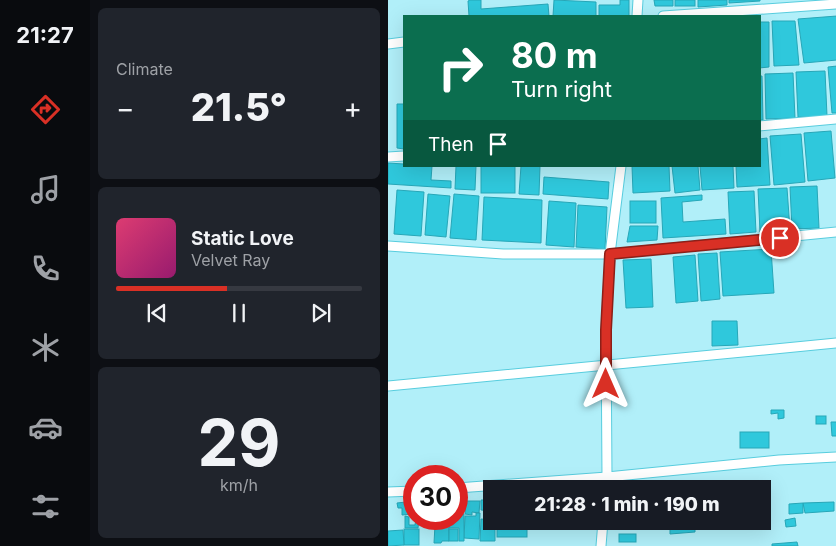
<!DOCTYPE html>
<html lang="en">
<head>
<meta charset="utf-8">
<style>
	:root { --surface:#171b24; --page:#20242c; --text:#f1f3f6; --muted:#9ea1a6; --line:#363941; --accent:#d93025 }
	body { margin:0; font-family:Inter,sans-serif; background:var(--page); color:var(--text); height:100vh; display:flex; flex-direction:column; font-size:19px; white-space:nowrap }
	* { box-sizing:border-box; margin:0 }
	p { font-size:16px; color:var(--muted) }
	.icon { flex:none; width:28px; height:28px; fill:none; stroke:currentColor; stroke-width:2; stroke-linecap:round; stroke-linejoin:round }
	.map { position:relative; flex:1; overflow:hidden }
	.details { display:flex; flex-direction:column; gap:8px; padding:8px; background:#0d0f14; width:298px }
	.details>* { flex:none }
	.top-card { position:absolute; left:15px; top:15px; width:358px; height:152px; border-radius:0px; box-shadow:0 5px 20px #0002; background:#0b6e4f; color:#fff; overflow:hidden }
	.speed { position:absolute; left:15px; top:465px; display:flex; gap:10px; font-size:25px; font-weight:700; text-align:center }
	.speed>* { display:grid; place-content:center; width:65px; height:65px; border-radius:50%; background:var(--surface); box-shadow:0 5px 20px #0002; line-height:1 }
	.speed .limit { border:8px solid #d22; background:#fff; color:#111 }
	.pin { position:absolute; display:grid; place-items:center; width:42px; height:42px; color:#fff; margin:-21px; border:2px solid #fff; border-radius:50%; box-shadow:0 1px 5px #0007 }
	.me { position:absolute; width:55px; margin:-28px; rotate:0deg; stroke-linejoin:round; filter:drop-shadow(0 0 4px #0008) }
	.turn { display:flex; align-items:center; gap:18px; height:105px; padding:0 25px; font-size:22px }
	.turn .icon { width:65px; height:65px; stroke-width:2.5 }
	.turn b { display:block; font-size:35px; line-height:42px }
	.then { display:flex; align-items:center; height:48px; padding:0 25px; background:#0003; gap:10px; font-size:19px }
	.big { font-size:38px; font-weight:800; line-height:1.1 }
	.details .widget { flex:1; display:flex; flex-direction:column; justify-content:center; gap:8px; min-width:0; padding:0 18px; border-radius:8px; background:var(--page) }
	.details .dial { align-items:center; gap:0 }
	.dial b { font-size:65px; line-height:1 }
	.song { display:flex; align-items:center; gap:15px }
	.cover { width:60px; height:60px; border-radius:8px; background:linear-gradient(135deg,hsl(340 70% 55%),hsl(320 70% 35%)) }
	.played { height:5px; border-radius:2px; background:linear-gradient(90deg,var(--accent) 45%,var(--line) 45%) }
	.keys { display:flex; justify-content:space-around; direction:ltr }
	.heat { display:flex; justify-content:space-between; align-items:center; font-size:28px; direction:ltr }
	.trip { position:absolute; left:95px; top:480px; width:288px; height:50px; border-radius:0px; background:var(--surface); box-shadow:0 5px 20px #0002; font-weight:800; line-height:50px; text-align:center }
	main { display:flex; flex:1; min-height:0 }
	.dock { display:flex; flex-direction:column; width:90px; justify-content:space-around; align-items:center; background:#090b0e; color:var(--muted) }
	.dock .icon { width:35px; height:35px }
	.dock .active { color:var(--accent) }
	.dock b { font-size:22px; color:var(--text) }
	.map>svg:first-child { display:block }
	.building { fill:#2fc8dc; stroke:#27a7b8 }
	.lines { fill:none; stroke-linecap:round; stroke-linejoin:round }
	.minor-casing { stroke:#58cdde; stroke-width:11 }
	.minor { stroke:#fff; stroke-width:9 }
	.route-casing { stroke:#8d1f18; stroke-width:12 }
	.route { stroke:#d93025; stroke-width:9 }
</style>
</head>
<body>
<main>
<nav class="dock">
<b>21:27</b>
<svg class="icon active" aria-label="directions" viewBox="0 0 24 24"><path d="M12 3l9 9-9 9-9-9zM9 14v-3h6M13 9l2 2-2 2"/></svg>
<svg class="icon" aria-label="music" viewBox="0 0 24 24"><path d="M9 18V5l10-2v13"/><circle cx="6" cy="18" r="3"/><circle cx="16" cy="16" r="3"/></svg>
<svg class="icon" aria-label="phone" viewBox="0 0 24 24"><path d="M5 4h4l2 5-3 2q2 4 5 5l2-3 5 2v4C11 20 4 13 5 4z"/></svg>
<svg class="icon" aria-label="climate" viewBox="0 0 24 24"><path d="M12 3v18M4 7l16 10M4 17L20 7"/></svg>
<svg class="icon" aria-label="car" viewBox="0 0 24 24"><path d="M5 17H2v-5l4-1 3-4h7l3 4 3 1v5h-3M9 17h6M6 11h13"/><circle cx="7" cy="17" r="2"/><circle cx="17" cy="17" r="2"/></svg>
<svg class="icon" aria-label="filters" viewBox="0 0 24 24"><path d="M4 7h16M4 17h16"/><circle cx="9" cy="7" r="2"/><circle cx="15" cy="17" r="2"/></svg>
</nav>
<section class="details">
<div class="widget"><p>Climate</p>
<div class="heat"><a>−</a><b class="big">21.5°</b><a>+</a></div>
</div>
<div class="widget">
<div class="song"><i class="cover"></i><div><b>Static Love</b><p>Velvet Ray</p></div></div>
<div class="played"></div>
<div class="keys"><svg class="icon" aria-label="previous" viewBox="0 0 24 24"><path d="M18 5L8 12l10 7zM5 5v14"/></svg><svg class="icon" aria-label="pause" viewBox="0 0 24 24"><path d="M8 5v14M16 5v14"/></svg><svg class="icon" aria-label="next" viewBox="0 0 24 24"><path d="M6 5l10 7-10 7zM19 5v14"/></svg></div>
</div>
<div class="widget dial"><b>29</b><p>km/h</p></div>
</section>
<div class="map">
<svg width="449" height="546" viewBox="0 0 449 546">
	<rect width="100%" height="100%" fill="#b1eff9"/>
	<!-- building -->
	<g class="building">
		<path d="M82,0h11v9l67,-5 1,12h-80l-1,-15z"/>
		<path d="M166,0l42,2v14h-43z"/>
		<path d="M232,0h9v16h-30v-11h21z"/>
		<path d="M266,0h19v6h-18z"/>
		<rect x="287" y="0" width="20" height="6"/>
		<path d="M310,0h29v5l-29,2z"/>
		<path d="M341,0h31v1l-31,2z"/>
		<path d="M449,16v44l-33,3 -6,-44z"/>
		<path d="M384,21h23l4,44 -25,1z"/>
		<path d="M371,22h10v45l-10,1z"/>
		<path d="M449,66v47h-5l-4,-46z"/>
		<path d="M437,71l2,45 -29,1 -2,-45z"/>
		<path d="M405,73l2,45 -29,1 -1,-45z"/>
		<path d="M371,76h3l1,44h-4z"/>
		<path d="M9,104h7v45l-7,-1z"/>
		<path d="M443,131l4,47 -27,3 -4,-48z"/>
		<path d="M413,134l4,48 -31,3 -4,-49z"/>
		<path d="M379,138l3,47 -33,2 -1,-21h23v-27z"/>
		<path d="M0,163l16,1v2h28l-1,14 20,1v7l-63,-4z"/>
		<path d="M68,166h20l-1,24 -20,-1z"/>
		<rect x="93" y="166" width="34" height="27"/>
		<path d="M133,166h19l-1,29 -20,-1z"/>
		<path d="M244,166h37l1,25 -37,2z"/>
		<path d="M284,166h26l2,24 -25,3z"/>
		<path d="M312,166h33l1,22 -32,2z"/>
		<path d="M156,177l65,5 -1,17 -65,-5z"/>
		<path d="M429,186l2,42 -27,1 -2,-42z"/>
		<path d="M399,188l3,42 -30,2 -2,-43z"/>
		<path d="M9,190l27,2 -3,44 -27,-2z"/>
		<path d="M366,191l2,41 -26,2 -2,-42z"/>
		<path d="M40,194l22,2 -4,41 -21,-2z"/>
		<path d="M66,194l25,2 -3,44 -26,-2z"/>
		<path d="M314,195v5l-20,2 1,20 42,-3 1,15 -63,4 -2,-40z"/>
		<path d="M96,197l58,3 -1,43 -59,-3z"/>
		<path d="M161,201l27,2 -2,44 -28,-2z"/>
		<rect x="242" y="201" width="26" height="22"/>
		<path d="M190,205l29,2 -2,42 -29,-2z"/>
		<path d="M242,226h28l-1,14 -30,2z"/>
		<path d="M383,249l3,44 -51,3 -3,-44z"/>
		<path d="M329,253l3,46 -19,2 -3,-47z"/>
		<path d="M307,255l3,46 -22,2 -3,-46z"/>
		<path d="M263,259l2,48 -27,1 -3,-48z"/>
		<path d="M324,321h25l1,24 -26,1z"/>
		<path d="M383,410h13v8l-6,1v-6l-7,1z"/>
		<rect x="428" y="416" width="10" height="8"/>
		<path d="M443,422h6v14h-5z"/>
		<rect x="352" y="432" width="29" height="16"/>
		<path d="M93,500h11v11l-11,-1z"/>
		<path d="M78,501h14l-1,12 -7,-1v3l-7,-1z"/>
		<path d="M18,502v4h8v8l-12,1v-7h-4l-1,-5z"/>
		<path d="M446,502v9l-29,2 -2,-10z"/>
		<path d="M415,503v10l-14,1v-10z"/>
		<path d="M88,513h4l-1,26 -15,-1 1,-22h11z"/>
		<path d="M69,514h7v27h-5v-13h-10v-9h8z"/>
		<path d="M17,516l4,1v8h6l1,-6h3l-1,9h-13z"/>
		<path d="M103,516h1v5h3v20h-15l1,-22 10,1z"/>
		<path d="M407,518l1,8 -10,1 -1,-7z"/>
		<path d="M48,519h12v5h-6v2h-3v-3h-3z"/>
		<rect x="109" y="521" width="30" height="16"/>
		<path d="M47,525h3v2h4v-2h7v16h-7l-1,2h-7z"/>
		<path d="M307,527v5l-25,2v-5z"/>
		<rect x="16" y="529" width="15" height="16"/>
		<rect x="61" y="529" width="9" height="12"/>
		<path d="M15,530l1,15 -16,1v-15z"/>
		<rect x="231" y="534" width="17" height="8"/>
		<path d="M409,542l1,4h-26v-2z"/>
	</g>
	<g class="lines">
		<defs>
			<g id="minor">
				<path d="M249,16l1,-16"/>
				<path d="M275,16l174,-12"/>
				<path d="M0,44l16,-2"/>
				<path d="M371,126l78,-7"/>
				<path d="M0,157l16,-1"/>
				<path d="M0,246l115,8h107l227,-22"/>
				<path d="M0,386l449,-43"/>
				<path d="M69,488l150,-11 172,-17 58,-3"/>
				<path d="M218,489l1,-12 -1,-147 4,-76 11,-88"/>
				<path d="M0,492l26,-1"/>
				<path d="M213,546l2,-25"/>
			</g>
		</defs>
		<!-- minor casing -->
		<use href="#minor" class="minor-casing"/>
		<!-- minor -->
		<use href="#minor" class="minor"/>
	</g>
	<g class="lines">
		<defs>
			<path id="route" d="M218,384v-54l4,-76 170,-16"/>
		</defs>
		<!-- route casing -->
		<use href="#route" class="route-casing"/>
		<!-- route -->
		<use href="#route" class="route"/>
	</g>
</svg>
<div class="speed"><div class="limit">30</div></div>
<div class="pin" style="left:392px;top:238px;background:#d93025"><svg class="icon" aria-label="arrive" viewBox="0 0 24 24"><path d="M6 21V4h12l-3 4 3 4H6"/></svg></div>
<svg class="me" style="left:218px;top:384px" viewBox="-20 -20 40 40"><path d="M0-17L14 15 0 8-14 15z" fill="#d93025" stroke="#fff" stroke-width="4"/></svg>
<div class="trip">21:28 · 1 min · 190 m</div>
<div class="top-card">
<div class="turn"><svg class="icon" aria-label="right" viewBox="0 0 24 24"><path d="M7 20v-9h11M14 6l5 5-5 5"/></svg><div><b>80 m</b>Turn right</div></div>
<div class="then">Then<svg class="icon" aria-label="arrive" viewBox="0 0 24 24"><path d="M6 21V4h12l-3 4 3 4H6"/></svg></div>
</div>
</div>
</main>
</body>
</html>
